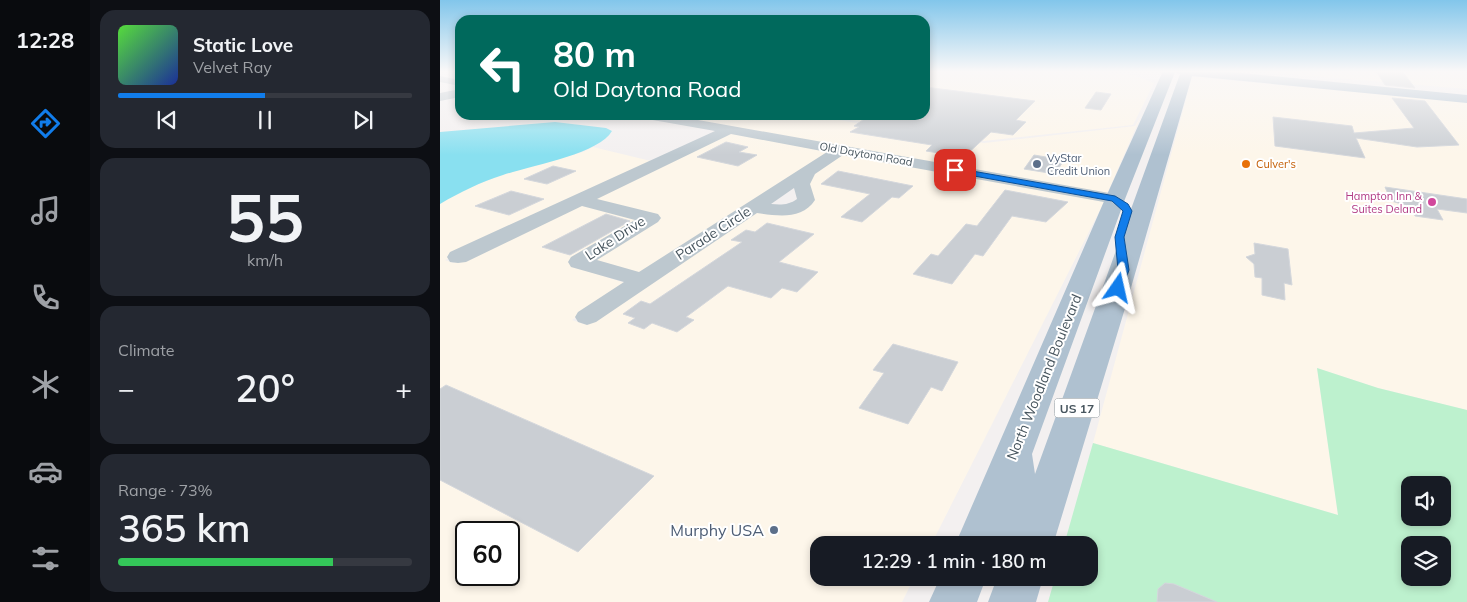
<!DOCTYPE html>
<html lang="en">
<head>
<meta charset="utf-8">
<style>
	:root { --surface:#171b24; --page:#242831; --text:#f1f3f6; --muted:#9ea1a6; --line:#363941; --accent:#117deb }
	body { margin:0; font-family:Mulish,sans-serif; background:var(--page); color:var(--text); height:100vh; display:flex; flex-direction:column; font-size:19px; white-space:nowrap }
	* { box-sizing:border-box; margin:0 }
	p { font-size:16px; color:var(--muted) }
	.icon { flex:none; width:28px; height:28px; fill:none; stroke:currentColor; stroke-width:2; stroke-linecap:round; stroke-linejoin:round }
	.map { position:relative; flex:1; overflow:hidden }
	.drawer { display:flex; flex-direction:column; gap:10px; padding:10px; background:#0d0f14; width:350px }
	.drawer>* { flex:none }
	.hud { position:absolute; left:15px; top:15px; width:475px; height:105px; border-radius:15px; box-shadow:0 2px 8px #0003; background:#00695c; color:#fff; overflow:hidden }
	.tools { position:absolute; left:961px; top:476px; display:grid; gap:10px }
	.tools a { display:grid; place-items:center; width:50px; height:50px; border-radius:10px; background:var(--surface); box-shadow:0 2px 8px #0003; font-size:25px }
	.speed { position:absolute; left:15px; top:521px; display:flex; gap:10px; font-size:25px; font-weight:700; text-align:center }
	.speed>* { display:grid; place-content:center; width:65px; height:65px; border-radius:50%; background:var(--surface); box-shadow:0 2px 8px #0003; line-height:1 }
	.speed .limit { border:2px solid #111; border-radius:8px; background:#fff; color:#111 }
	.pin { position:absolute; display:grid; place-items:center; width:42px; height:42px; color:#fff; margin:-21px; border-radius:10px; box-shadow:0 2px 8px #0006 }
	.me { position:absolute; width:55px; margin:-28px; rotate:11deg; stroke-linejoin:round; filter:drop-shadow(0 0 4px #0008) }
	.turn { display:flex; align-items:center; gap:18px; height:105px; padding:0 15px; font-size:22px }
	.turn .icon { width:65px; height:65px; stroke-width:2.5 }
	.turn b { display:block; font-size:35px; line-height:42px }
	.big { font-size:38px; font-weight:600; line-height:1.1 }
	.drawer .widget { flex:1; display:flex; flex-direction:column; justify-content:center; gap:8px; min-width:0; padding:0 18px; border-radius:15px; background:var(--page) }
	.drawer .dial { align-items:center; gap:0 }
	.dial b { font-size:65px; line-height:1 }
	.song { display:flex; align-items:center; gap:15px }
	.cover { width:60px; height:60px; border-radius:8px; background:linear-gradient(135deg,hsl(110 70% 55%),hsl(230 70% 35%)) }
	.played { height:5px; border-radius:2px; background:linear-gradient(90deg,var(--accent) 50%,var(--line) 50%) }
	.keys { display:flex; justify-content:space-around; direction:ltr }
	.heat { display:flex; justify-content:space-between; align-items:center; font-size:28px; direction:ltr }
	.charge { height:8px; border-radius:4px; background:linear-gradient(90deg,#34c759 73%,var(--line) 0) }
	.trip { position:absolute; left:370px; top:536px; width:288px; height:50px; border-radius:15px; background:var(--surface); box-shadow:0 2px 8px #0003; font-weight:600; line-height:50px; text-align:center }
	main { display:flex; flex:1; min-height:0 }
	.tab-bar { display:flex; flex-direction:column; width:90px; justify-content:space-around; align-items:center; background:#090b0e; color:var(--muted) }
	.tab-bar .icon { width:35px; height:35px }
	.tab-bar .current { color:var(--accent) }
	.tab-bar b { font-size:22px; color:var(--text) }
	.map>svg:first-child { display:block }
	.commercial { fill:#fdf6ea; fill-rule:evenodd }
	.green { fill:#bdf1ce; fill-rule:evenodd }
	.water { fill:#89e0f0 }
	.building { fill:#caced3; stroke:#d4d7dc }
	.lines { fill:none; stroke-linecap:round; stroke-linejoin:round }
	.minor { fill:#bdc8cf; fill-rule:evenodd }
	.major { fill:#afc1d0; fill-rule:evenodd }
	.route { fill:#117deb; stroke:#0b5199 }
	.service-dot { fill:#5c6f8a; stroke:#fff; stroke-width:2 }
	.food-dot { fill:#e8710a; stroke:#fff; stroke-width:2 }
	.hotel-dot { fill:#d1479c; stroke:#fff; stroke-width:2 }
	.labels { text-anchor:middle; dominant-baseline:central; stroke-width:4; stroke-linejoin:round; paint-order:stroke }
	.far-street-label { font-size:11px; fill:#47555e; stroke:#fff }
	.far-service-label { font-size:11px; fill:#4e5e75; stroke:#fff; text-anchor:start }
	.far-food-label { font-size:11px; fill:#c56008; stroke:#fff; text-anchor:start }
	.far-hotel-label { font-size:11px; fill:#b23c85; stroke:#fff; text-anchor:end }
	.shield { fill:#fff; stroke:#7e888e; stroke-width:1 }
	.shield-label { font-size:12px; font-weight:bold; fill:#47555e }
	.street-label { font-size:14px; fill:#47555e; stroke:#fff }
	.near-service-label { font-size:16px; fill:#4e5e75; stroke:#fff; text-anchor:end }
</style>
</head>
<body>
<main>
<nav class="tab-bar">
<b>12:28</b>
<svg class="icon current" aria-label="directions" viewBox="0 0 24 24"><path d="M12 3l9 9-9 9-9-9zM9 14v-3h6M13 9l2 2-2 2"/></svg>
<svg class="icon" aria-label="music" viewBox="0 0 24 24"><path d="M9 18V5l10-2v13"/><circle cx="6" cy="18" r="3"/><circle cx="16" cy="16" r="3"/></svg>
<svg class="icon" aria-label="phone" viewBox="0 0 24 24"><path d="M5 4h4l2 5-3 2q2 4 5 5l2-3 5 2v4C11 20 4 13 5 4z"/></svg>
<svg class="icon" aria-label="climate" viewBox="0 0 24 24"><path d="M12 3v18M4 7l16 10M4 17L20 7"/></svg>
<svg class="icon" aria-label="car" viewBox="0 0 24 24"><path d="M5 17H2v-5l4-1 3-4h7l3 4 3 1v5h-3M9 17h6M6 11h13"/><circle cx="7" cy="17" r="2"/><circle cx="17" cy="17" r="2"/></svg>
<svg class="icon" aria-label="filters" viewBox="0 0 24 24"><path d="M4 7h16M4 17h16"/><circle cx="9" cy="7" r="2"/><circle cx="15" cy="17" r="2"/></svg>
</nav>
<section class="drawer">
<div class="widget">
<div class="song"><i class="cover"></i><div><b>Static Love</b><p>Velvet Ray</p></div></div>
<div class="played"></div>
<div class="keys"><svg class="icon" aria-label="previous" viewBox="0 0 24 24"><path d="M18 5L8 12l10 7zM5 5v14"/></svg><svg class="icon" aria-label="pause" viewBox="0 0 24 24"><path d="M8 5v14M16 5v14"/></svg><svg class="icon" aria-label="next" viewBox="0 0 24 24"><path d="M6 5l10 7-10 7zM19 5v14"/></svg></div>
</div>
<div class="widget dial"><b>55</b><p>km/h</p></div>
<div class="widget"><p>Climate</p>
<div class="heat"><a>−</a><b class="big">20°</b><a>+</a></div>
</div>
<div class="widget"><p>Range · 73%</p><b class="big">365 km</b><div class="charge"></div></div>
</section>
<div class="map">
<svg width="1027" height="602" viewBox="0 0 1027 602">
	<rect width="100%" height="100%" fill="#f3f0f0"/>
	<!-- commercial -->
	<g class="commercial">
		<path d="M485,71h174l35,4 20,8 -21,42 -149,16 -166,-26h107z"/>
		<path d="M812,71h211l4,4v14z"/>
		<path d="M752,77l275,25v308l-89,-22 -61,-20 21,147 -245,-72z"/>
		<path d="M220,115h147l177,28 151,-17 6,-10 -34,78z"/>
		<path d="M289,133l103,18 -189,123 -51,-15 64,-40 -65,-21z"/>
		<path d="M153,147l62,15 -210,98 8,3 125,-59 62,16 -68,46 56,18 -56,36 12,4 170,-113 34,3 27,-44 26,-17 264,47 -174,345h-112v33h95l-12,24h-462v-398l21,-13 40,-16 82,-23zM26,532h43v43h-43z"/>
	</g>
	<!-- green -->
	<path class="green" d="M877,368l61,20 89,22v192h-419l7,-24h34v-33h-25l29,-102 245,72zM970,485h32v33h-32zM970,545h32v33h-32z"/>
	<!-- water -->
	<path class="water" d="M115,122l51,6 6,3c-13,23 -82,35 -109,44 -22,7 -43,17 -63,29v-72z"/>
	<!-- building -->
	<g class="building">
		<path d="M936,71h26l13,17 -30,-3z"/>
		<path d="M485,87l110,14 -19,19 10,2 -13,13 -22,-3 -27,25 -38,-6 6,-6 -82,-13 9,-5 -5,-1 16,-11h55z"/>
		<path d="M656,92l15,2 -10,16 -16,-2z"/>
		<path d="M952,98l33,3 34,44 -42,2 -61,-9 9,20 -90,-12 -2,-29 79,9 2,7 60,-5z"/>
		<path d="M286,142l22,5 -9,5 18,3 -19,11 -41,-9z"/>
		<path d="M594,155l30,5 -9,14 -31,-5z"/>
		<path d="M113,166l23,5 -29,13 -23,-5z"/>
		<path d="M398,171l75,15 -14,12 -7,-1 -30,25 -21,-5 29,-23 -49,-10z"/>
		<path d="M945,187l82,12v14l-30,-4 6,11 -28,-4 -3,-9 -21,-6z"/>
		<path d="M565,190l63,12 -22,20 -34,-6 -29,40 -8,-2 -23,30 -39,-10 18,-20 7,2 28,-32 11,2z"/>
		<path d="M71,191l33,8 -35,16 -34,-9z"/>
		<path d="M166,214l24,7 -60,34 -28,-8z"/>
		<path d="M327,223l47,11 -35,28 39,10 -21,20 -15,-4 -11,10 -43,-12 -42,31 8,3 -17,12 -25,-9 -8,6 -16,-6 7,-5 -12,-4 18,-13 9,3 92,-62 -11,-2 15,-10 9,2z"/>
		<path d="M814,243l34,6 4,36 -8,-2 1,17 -23,-5v-17l-7,-1 -1,-13 -8,-7 9,-3z"/>
		<path d="M453,344l65,18 -16,29 -11,-4 -23,37 -49,-16 25,-35 -11,-3z"/>
		<path d="M6,385l208,91 -76,76 -138,-72v-91z"/>
		<path d="M725,583l9,1 43,18h-60l1,-13z"/>
	</g>
	<g class="lines">
		<!-- minor -->
		<g class="minor">
			<path d="M0,76l20,4v6l-20,-4z"/>
			<path d="M20,89v8l-20,4v-8z"/>
			<path d="M200,115h30l445,79 6,1 3,4 -3,4 -6,1 -272,-49 -28,19 -5,10 5,16c-13,20 -37,16 -58,13l-161,109 -9,3 -9,-3 -3,-5 3,-5 46,-30 -53,-15 -3,-5 3,-5 64,-37 -53,-14 -116,56 -8,1 -8,-1 -3,-5 3,-5 265,-121 -68,-12zM291,134l96,18 -188,120 -42,-12 61,-38 3,-4 -3,-4 -61,-15zM354,188l3,11c-8,6 -16,6 -26,5z"/>
		</g>
		<!-- major -->
		<g class="major">
			<path d="M723,71h58l246,24v8l-275,-27 -66,229 -73,240h-98l150,-346zM735,72l5,2 -145,400 -3,-20 93,-255z"/>
			<path d="M500,578h46l-9,24h-48z"/>
			<path d="M557,578h46l-7,24h-48z"/>
		</g>
	</g>
	<!-- sky -->
	<linearGradient id="sky" x2="0" y2="1"><stop stop-color="#82c6eb"/><stop offset="0.46" stop-color="#faf8f8"/><stop offset="1" stop-color="#faf8f8" stop-opacity="0"/></linearGradient>
	<rect width="1027" height="155" fill="url(#sky)"/>
	<!-- route -->
	<path class="route" d="M515,168l160,28 13,8 4,7 -8,26 5,33 -7,20 -4,1 -6,-3 6,-18 -3,-33 8,-26 -11,-10 -160,-29 -1,-2z"/>
	<!-- markers -->
	<g class="service-dot">
		<circle cx="597" cy="164" r="5"/>
		<circle cx="334" cy="530" r="5"/>
	</g>
	<circle class="food-dot" cx="806" cy="164" r="5"/>
	<circle class="hotel-dot" cx="992" cy="202" r="5"/>
	<g class="labels">
		<!-- far-street labels -->
		<g class="far-street-label">
			<text transform="translate(426 154) rotate(10)">Old Daytona Road</text>
		</g>
		<!-- far-service labels -->
		<g class="far-service-label">
			<text x="607" y="158">VyStar<tspan x="607" dy="13">Credit Union</tspan></text>
		</g>
		<!-- far-food labels -->
		<g class="far-food-label">
			<text x="816" y="164">Culver's</text>
		</g>
		<!-- far-hotel labels -->
		<g class="far-hotel-label">
			<text x="982" y="196">Hampton Inn &amp;<tspan x="982" dy="13">Suites Deland</tspan></text>
		</g>
		<!-- shield labels -->
		<rect class="shield" x="614.5" y="398.5" width="45" height="19" rx="4"/>
		<g class="shield-label">
			<text x="637" y="408">US 17</text>
		</g>
		<!-- street labels -->
		<g class="street-label">
			<text transform="translate(273 233) rotate(-33)">Parade Circle</text>
			<text transform="translate(175 238) rotate(-33)">Lake Drive</text>
			<text transform="translate(604 377) rotate(-68)">North Woodland Boulevard</text>
		</g>
		<!-- near-service labels -->
		<g class="near-service-label">
			<text x="324" y="530">Murphy USA</text>
		</g>
	</g>
</svg>
<div class="tools">
<a><svg class="icon" aria-label="sound" viewBox="0 0 24 24"><path d="M4 9h4l5-4v14l-5-4H4zM17 9q2 3 0 6"/></svg></a>
<a><svg class="icon" aria-label="layers" viewBox="0 0 24 24"><path d="M12 4l9 5-9 5-9-5zM3 14l9 5 9-5"/></svg></a>
</div>
<div class="speed"><div class="limit">60</div></div>
<div class="pin" style="left:515px;top:170px;background:#d93025"><svg class="icon" aria-label="arrive" viewBox="0 0 24 24"><path d="M6 21V4h12l-3 4 3 4H6"/></svg></div>
<svg class="me" style="left:678px;top:288px" viewBox="-20 -20 40 40"><path d="M0-17L14 15 0 8-14 15z" fill="#117deb" stroke="#fff" stroke-width="4"/></svg>
<div class="trip">12:29 · 1 min · 180 m</div>
<div class="hud">
<div class="turn"><svg class="icon" aria-label="left" viewBox="0 0 24 24"><path d="M17 20v-9H6M10 6l-5 5 5 5"/></svg><div><b>80 m</b>Old Daytona Road</div></div>
</div>
</div>
</main>
</body>
</html>
